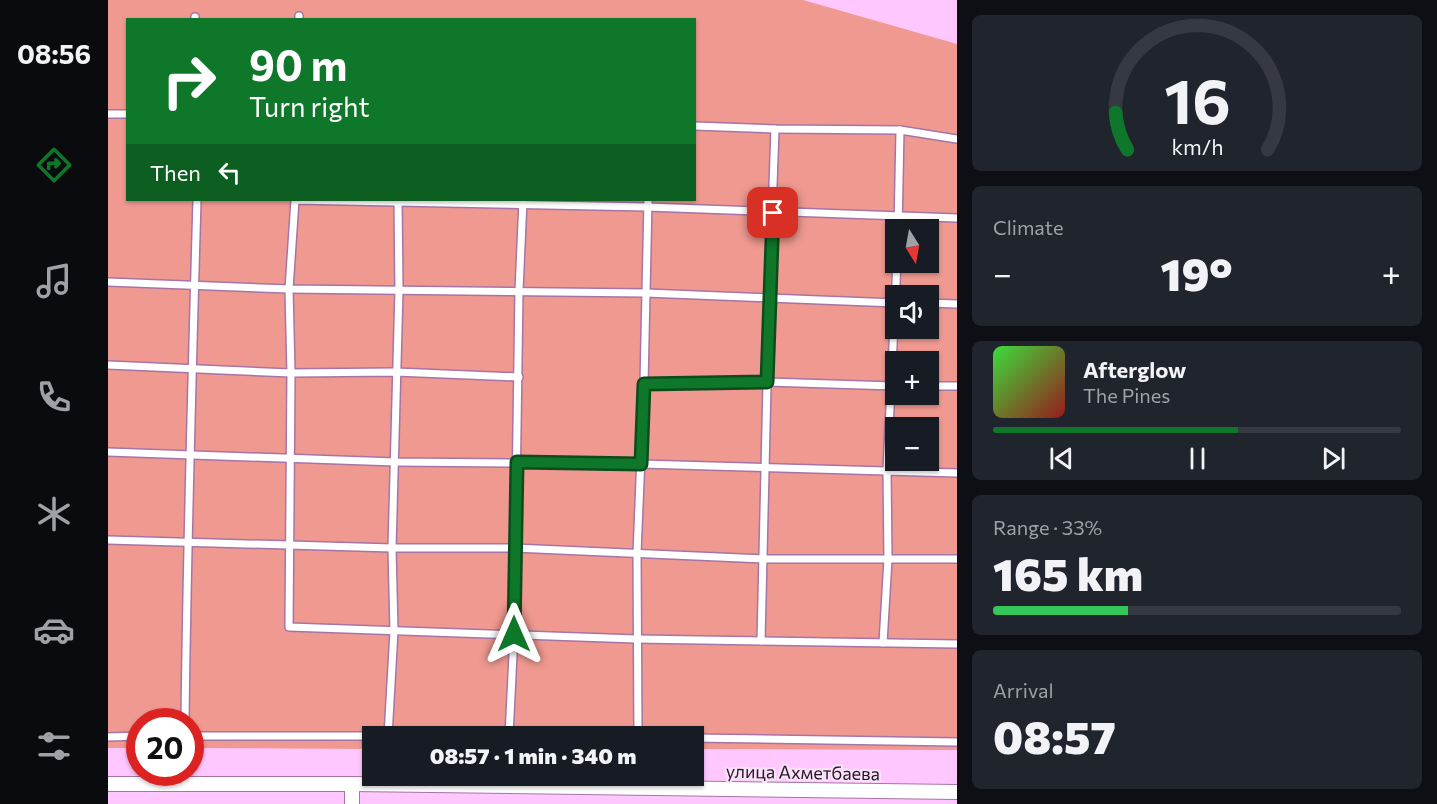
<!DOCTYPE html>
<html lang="en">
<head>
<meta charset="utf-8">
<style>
	:root { --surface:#171b24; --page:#20242c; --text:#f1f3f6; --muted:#9ea1a6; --line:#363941; --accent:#0f772a }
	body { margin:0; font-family:Commissioner,sans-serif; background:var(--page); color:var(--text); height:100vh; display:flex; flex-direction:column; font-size:22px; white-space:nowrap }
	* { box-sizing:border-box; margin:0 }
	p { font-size:20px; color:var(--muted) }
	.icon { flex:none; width:33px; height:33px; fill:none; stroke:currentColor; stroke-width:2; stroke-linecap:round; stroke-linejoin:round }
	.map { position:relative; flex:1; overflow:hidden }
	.details { display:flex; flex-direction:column; gap:15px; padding:15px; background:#0d0f14; width:480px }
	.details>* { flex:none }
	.banner { position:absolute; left:18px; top:18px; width:570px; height:183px; border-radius:0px; box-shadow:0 2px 4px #0004; background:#0f772a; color:#fff; overflow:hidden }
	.needle { width:39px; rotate:169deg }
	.controls { position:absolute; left:777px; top:219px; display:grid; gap:12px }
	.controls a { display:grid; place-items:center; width:54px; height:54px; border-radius:0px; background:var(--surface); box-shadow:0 2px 4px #0004; font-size:30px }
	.speed { position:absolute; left:18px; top:708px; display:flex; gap:12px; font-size:30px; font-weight:700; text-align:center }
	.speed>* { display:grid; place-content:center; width:78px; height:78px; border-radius:50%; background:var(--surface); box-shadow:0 2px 4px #0004; line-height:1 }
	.speed .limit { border:9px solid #d22; background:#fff; color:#111 }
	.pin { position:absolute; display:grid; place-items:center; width:51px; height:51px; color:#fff; margin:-26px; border-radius:12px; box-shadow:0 3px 9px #0006 }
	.me { position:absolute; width:66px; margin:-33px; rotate:0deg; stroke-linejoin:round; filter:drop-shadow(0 0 4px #0008) }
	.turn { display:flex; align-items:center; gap:21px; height:126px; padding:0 24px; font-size:27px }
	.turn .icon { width:78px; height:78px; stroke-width:2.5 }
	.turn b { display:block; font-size:42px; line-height:51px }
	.then { display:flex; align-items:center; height:57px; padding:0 24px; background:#0003; gap:12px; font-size:22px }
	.big { font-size:45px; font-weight:800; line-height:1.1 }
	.details .widget { flex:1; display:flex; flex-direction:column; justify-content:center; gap:9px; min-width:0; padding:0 21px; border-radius:9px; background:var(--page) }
	.details .dial { align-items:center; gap:0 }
	.dial svg { height:156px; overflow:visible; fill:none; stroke:var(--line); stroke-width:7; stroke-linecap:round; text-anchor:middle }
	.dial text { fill:var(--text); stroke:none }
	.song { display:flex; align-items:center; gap:18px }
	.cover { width:72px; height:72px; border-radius:9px; background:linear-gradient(135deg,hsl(120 70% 55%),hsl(0 70% 35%)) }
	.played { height:6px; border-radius:3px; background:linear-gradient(90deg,var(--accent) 60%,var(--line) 60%) }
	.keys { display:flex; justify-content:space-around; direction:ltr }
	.heat { display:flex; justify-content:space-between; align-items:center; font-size:33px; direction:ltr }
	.charge { height:9px; border-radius:4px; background:linear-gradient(90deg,#34c759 33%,var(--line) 0) }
	.trip { position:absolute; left:254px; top:726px; width:342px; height:60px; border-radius:0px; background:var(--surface); box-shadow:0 2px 4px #0004; font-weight:800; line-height:60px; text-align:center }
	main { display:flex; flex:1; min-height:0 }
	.menu { display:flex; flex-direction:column; width:108px; justify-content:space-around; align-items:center; background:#090b0e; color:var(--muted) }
	.menu .icon { width:42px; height:42px }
	.menu .current { color:var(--accent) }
	.menu b { font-size:27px; color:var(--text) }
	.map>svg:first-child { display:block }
	.green { fill:#ef9990; fill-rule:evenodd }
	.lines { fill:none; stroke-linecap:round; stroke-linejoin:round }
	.service-casing { stroke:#a774a7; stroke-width:10 }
	.minor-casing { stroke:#a774a7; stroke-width:16 }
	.service { stroke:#fff; stroke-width:7 }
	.minor { stroke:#fff; stroke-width:14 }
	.route-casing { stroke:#0a4d1b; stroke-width:15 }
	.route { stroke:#0f772a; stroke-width:10 }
	.labels { text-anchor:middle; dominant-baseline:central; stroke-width:4.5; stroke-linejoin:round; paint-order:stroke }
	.street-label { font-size:18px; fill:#281429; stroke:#f8e2f8 }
</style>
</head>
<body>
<main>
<nav class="menu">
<b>08:56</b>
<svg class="icon current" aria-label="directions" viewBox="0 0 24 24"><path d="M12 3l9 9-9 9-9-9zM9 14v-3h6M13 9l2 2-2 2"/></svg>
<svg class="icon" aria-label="music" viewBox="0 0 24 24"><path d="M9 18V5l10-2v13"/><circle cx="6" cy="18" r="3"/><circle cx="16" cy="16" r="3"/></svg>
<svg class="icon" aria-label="phone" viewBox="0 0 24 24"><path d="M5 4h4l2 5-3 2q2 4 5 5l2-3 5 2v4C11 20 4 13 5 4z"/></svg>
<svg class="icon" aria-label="climate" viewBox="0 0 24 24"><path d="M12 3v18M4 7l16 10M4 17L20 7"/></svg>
<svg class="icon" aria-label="car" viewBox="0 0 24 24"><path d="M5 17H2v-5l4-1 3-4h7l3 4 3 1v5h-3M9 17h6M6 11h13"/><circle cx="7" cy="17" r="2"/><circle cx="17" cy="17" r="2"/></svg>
<svg class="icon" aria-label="filters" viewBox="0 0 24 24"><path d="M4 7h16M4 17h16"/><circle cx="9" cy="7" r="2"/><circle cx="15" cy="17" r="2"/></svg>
</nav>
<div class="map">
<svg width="849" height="804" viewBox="0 0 849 804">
	<rect width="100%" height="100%" fill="#ffc7fe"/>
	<!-- green -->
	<path class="green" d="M0,0h695l154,44v706l-264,-1v-13h-321v13l-181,-1 -1,-26h-50l-1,26h-31zM20,20h566v180h-566zM788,230h32v32h-32zM788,296h32v32h-32zM788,362h32v32h-32zM788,428h32v32h-32z"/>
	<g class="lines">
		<defs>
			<g id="service">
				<path d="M87,17v3"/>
				<path d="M191,20v-4"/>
				<path d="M0,114h20"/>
				<path d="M586,126l81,3 125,1 57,9"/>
				<path d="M849,218l-310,-11 -352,-7 -6,89 2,84 -2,254 347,12 321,5"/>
				<path d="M790,230l2,-100"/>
				<path d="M0,282l181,7 357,4 250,10"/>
				<path d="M820,303l29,1"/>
				<path d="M0,365l183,8 105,-1 123,5"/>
				<path d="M536,384l123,-2 127,4"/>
				<path d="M820,386h29"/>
				<path d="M0,452l287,10 246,2 316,9"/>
				<path d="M0,540l284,8h122l250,11h193"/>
				<path d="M653,641l8,-342 6,-170"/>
				<path d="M775,643l5,-84 -1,-89 10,-208"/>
				<path d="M77,722c2,-175 7,-349 12,-522"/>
				<path d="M82,736h316"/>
				<path d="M280,736l6,-105 -2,-83 7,-258 -1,-90"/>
				<path d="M401,736l5,-102 5,-343 4,-91"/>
				<path d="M530,736l-1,-183 7,-169 4,-184"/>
				<path d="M0,737l32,-1"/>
				<path d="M585,738l264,4"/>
			</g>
			<g id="minor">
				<path d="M0,784h244l605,8"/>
				<path d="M244,804v-20"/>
			</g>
		</defs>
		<!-- service casing -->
		<use href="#service" class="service-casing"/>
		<!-- minor casing -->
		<use href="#minor" class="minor-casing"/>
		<!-- service -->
		<use href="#service" class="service"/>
		<!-- minor -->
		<use href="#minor" class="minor"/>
	</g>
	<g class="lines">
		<defs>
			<path id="route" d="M406,634l3,-172 124,2 3,-80 123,-2 6,-169"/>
		</defs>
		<!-- route casing -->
		<use href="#route" class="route-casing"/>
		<!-- route -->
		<use href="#route" class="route"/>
	</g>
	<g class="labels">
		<!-- street labels -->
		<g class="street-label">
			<text transform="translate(695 772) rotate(1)">улица Ахметбаева</text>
		</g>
	</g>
</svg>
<div class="controls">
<a><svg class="needle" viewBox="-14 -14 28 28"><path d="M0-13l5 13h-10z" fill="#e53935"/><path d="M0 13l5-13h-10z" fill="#9ea1a6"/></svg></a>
<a><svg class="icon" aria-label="sound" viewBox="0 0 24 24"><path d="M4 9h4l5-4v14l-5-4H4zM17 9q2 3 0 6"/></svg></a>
<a>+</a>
<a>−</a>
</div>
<div class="speed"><div class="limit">20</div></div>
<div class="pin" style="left:665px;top:213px;background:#d93025"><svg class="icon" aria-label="arrive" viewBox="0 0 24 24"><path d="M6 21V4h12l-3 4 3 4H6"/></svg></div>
<svg class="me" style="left:406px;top:634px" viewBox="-20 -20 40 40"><path d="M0-17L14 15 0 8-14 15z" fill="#0f772a" stroke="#fff" stroke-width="4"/></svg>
<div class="trip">08:57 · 1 min · 340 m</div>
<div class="banner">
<div class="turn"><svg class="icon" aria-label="right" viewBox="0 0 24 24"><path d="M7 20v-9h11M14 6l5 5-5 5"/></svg><div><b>90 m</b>Turn right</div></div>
<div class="then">Then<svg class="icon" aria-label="left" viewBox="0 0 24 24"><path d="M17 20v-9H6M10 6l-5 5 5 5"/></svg></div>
</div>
</div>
<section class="details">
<div class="widget dial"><svg viewBox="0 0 100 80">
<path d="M14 69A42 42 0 1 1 86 69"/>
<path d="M14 69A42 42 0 0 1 8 50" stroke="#0f772a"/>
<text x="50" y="56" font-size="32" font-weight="700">16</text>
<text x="50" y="72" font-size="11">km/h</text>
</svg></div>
<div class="widget"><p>Climate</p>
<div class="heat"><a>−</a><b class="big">19°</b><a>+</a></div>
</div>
<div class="widget">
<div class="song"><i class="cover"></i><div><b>Afterglow</b><p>The Pines</p></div></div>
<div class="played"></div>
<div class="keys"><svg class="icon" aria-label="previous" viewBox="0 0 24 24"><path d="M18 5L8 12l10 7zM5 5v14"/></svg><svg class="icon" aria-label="pause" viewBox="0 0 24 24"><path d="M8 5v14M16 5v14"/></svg><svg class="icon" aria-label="next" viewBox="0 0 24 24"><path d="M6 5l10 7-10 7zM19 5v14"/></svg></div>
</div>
<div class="widget"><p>Range · 33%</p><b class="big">165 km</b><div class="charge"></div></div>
<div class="widget"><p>Arrival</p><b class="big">08:57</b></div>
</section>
</main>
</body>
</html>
